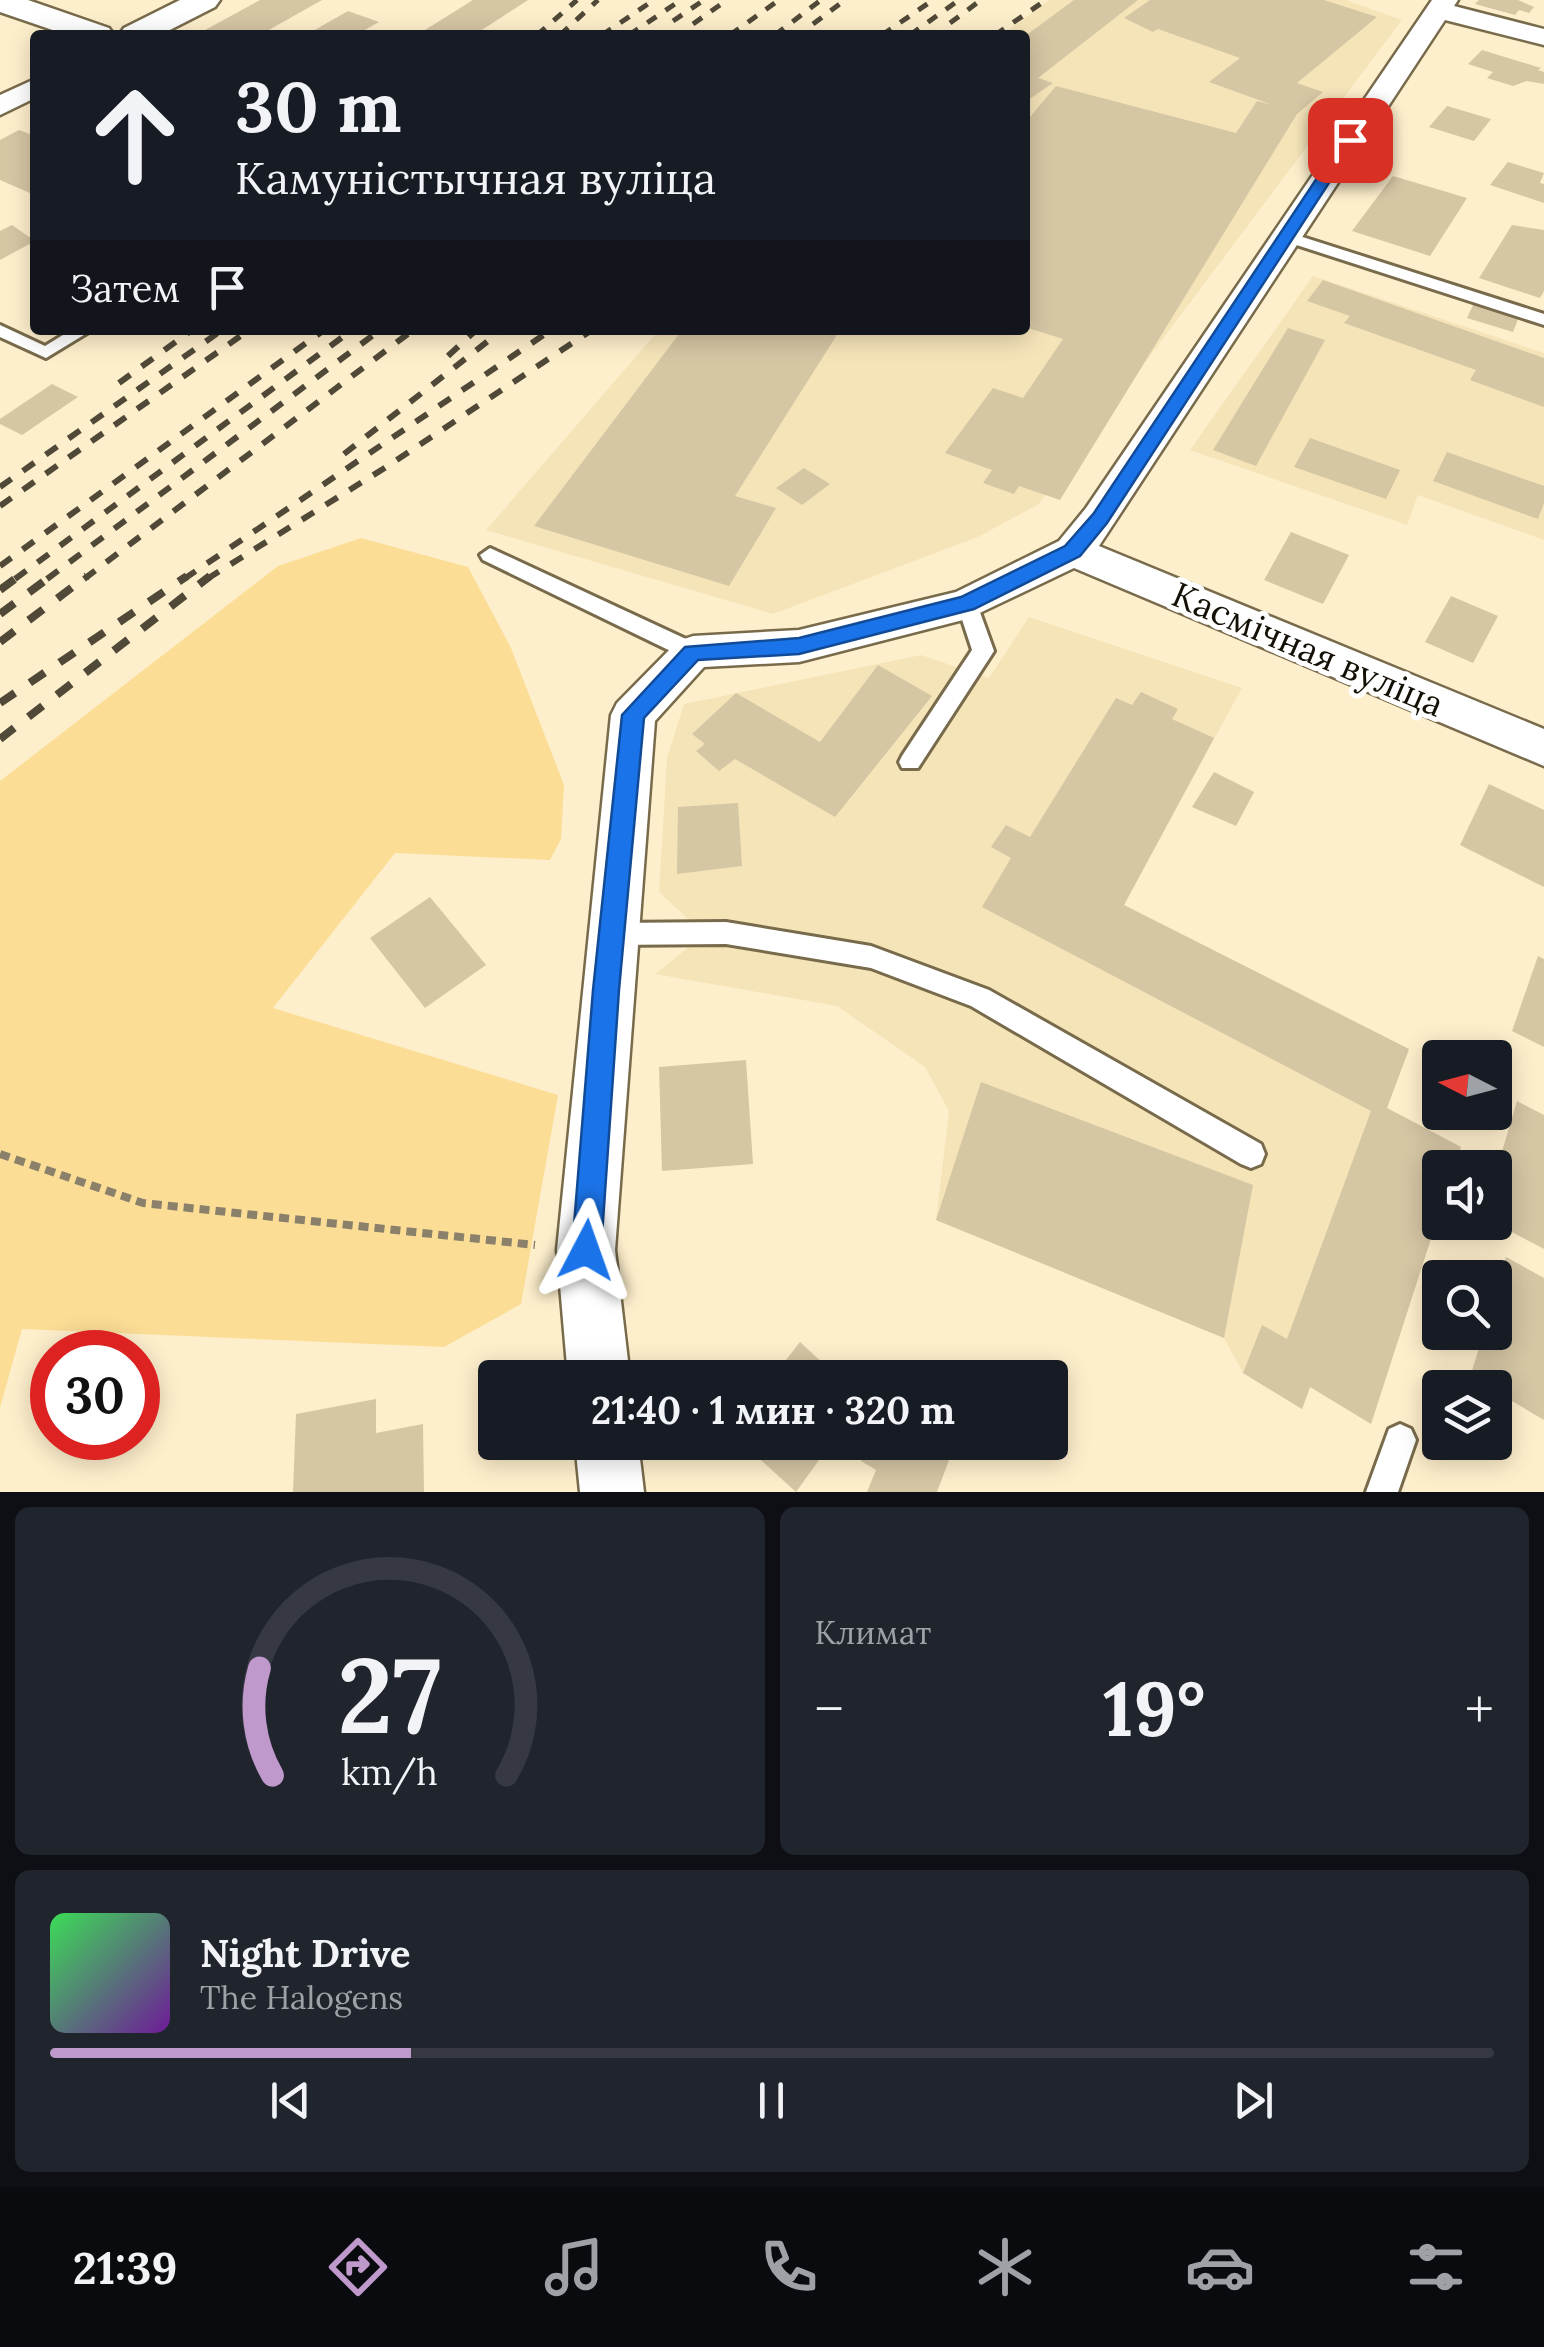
<!DOCTYPE html>
<html lang="ru">
<head>
<meta charset="utf-8">
<style>
	:root { --surface:#171b24; --page:#20242c; --text:#f1f3f6; --muted:#9ea1a6; --line:#363941; --accent:#bf99cc }
	body { margin:0; font-family:Lora,serif; background:var(--page); color:var(--text); height:100vh; display:flex; flex-direction:column; font-size:38px; white-space:nowrap }
	* { box-sizing:border-box; margin:0 }
	p { font-size:32px; color:var(--muted) }
	.icon { flex:none; width:55px; height:55px; fill:none; stroke:currentColor; stroke-width:2; stroke-linecap:round; stroke-linejoin:round }
	.map { position:relative; height:1492px; overflow:hidden }
	.panel { display:flex; flex-direction:column; gap:15px; padding:15px; background:#0d0f14; flex:1 }
	.panel>* { flex:none }
	.banner { position:absolute; left:30px; top:30px; width:1000px; height:305px; border-radius:10px; box-shadow:0 5px 25px #0003; background:#171b24; color:var(--text); overflow:hidden }
	.needle { width:65px; rotate:276deg }
	.tools { position:absolute; left:1422px; top:1040px; display:grid; gap:20px }
	.tools a { display:grid; place-items:center; width:90px; height:90px; border-radius:10px; background:var(--surface); box-shadow:0 5px 25px #0003; font-size:50px }
	.speed { position:absolute; left:30px; top:1330px; display:flex; gap:20px; font-size:50px; font-weight:700; text-align:center }
	.speed>* { display:grid; place-content:center; width:130px; height:130px; border-radius:50%; background:var(--surface); box-shadow:0 5px 25px #0003; line-height:1 }
	.speed .limit { border:15px solid #d22; background:#fff; color:#111 }
	.pin { position:absolute; display:grid; place-items:center; width:85px; height:85px; color:#fff; margin:-42px; border-radius:20px; box-shadow:0 5px 15px #0006 }
	.me { position:absolute; width:110px; margin:-55px; rotate:4deg; stroke-linejoin:round; filter:drop-shadow(0 0 8px #0008) }
	.turn { display:flex; align-items:center; gap:35px; height:210px; padding:0 40px; font-size:45px }
	.turn .icon { width:130px; height:130px; stroke-width:2.5 }
	.turn b { display:block; font-size:70px; line-height:85px }
	.then { display:flex; align-items:center; height:95px; padding:0 40px; background:#0003; gap:20px; font-size:38px }
	.big { font-size:75px; font-weight:800; line-height:1.1 }
	.panel .tile { flex:1; display:flex; flex-direction:column; justify-content:center; gap:15px; min-width:0; padding:0 35px; border-radius:15px; background:var(--page) }
	.panel .dial { align-items:center; gap:0 }
	.dial svg { height:260px; overflow:visible; fill:none; stroke:var(--line); stroke-width:7; stroke-linecap:round; text-anchor:middle }
	.dial text { fill:var(--text); stroke:none }
	.song { display:flex; align-items:center; gap:30px }
	.cover { width:120px; height:120px; border-radius:15px; background:linear-gradient(135deg,hsl(130 70% 55%),hsl(280 70% 35%)) }
	.played { height:10px; border-radius:5px; background:linear-gradient(90deg,var(--accent) 25%,var(--line) 25%) }
	.keys { display:flex; justify-content:space-around; direction:ltr }
	.heat { display:flex; justify-content:space-between; align-items:center; font-size:55px; direction:ltr }
	.panel .tiles { flex:1; display:grid; gap:15px; grid-template-columns:1fr 1fr }
	.tile:last-child { grid-column:span 2 }
	.trip { position:absolute; left:478px; top:1360px; width:590px; height:100px; border-radius:10px; background:var(--surface); box-shadow:0 5px 25px #0003; font-weight:800; line-height:100px; text-align:center }
	.menu { display:flex; height:160px; justify-content:space-around; align-items:center; background:#090b0e; color:var(--muted) }
	.menu .icon { width:70px; height:70px }
	.menu .active { color:var(--accent) }
	.menu b { font-size:45px; color:var(--text) }
	.map>svg:first-child { display:block }
	.built { fill:#f6e4b9 }
	.green { fill:#fbdd96 }
	.building { fill:#d5c6a4 }
	.lines { fill:none; stroke-linecap:round; stroke-linejoin:round }
	.service-casing { stroke:#786b4b; stroke-width:6 }
	.minor-casing { stroke:#786b4b; stroke-width:5 }
	.tertiary-casing { stroke:#786b4b; stroke-width:5 }
	.path { stroke:#8b816a; stroke-width:8; stroke-dasharray:10 6; stroke-linecap:butt }
	.service { fill:#fff; fill-rule:evenodd }
	.minor { fill:#fff; fill-rule:evenodd }
	.tertiary { fill:#fff; fill-rule:evenodd }
	.rail-far2 { stroke:#504938; stroke-width:5; stroke-dasharray:11 11; stroke-linecap:butt }
	.rail-far1 { stroke:#504938; stroke-width:6; stroke-dasharray:14 14; stroke-linecap:butt }
	.rail { stroke:#504938; stroke-width:8; stroke-dasharray:18 18; stroke-linecap:butt }
	.route { fill:#1a73e8; stroke:#114b97; stroke-width:2.5 }
	.labels { text-anchor:middle; dominant-baseline:central; stroke-width:10; stroke-linejoin:round; paint-order:stroke }
	.street-label { font-size:35px; fill:#151005; stroke:#fff }
</style>
</head>
<body>
<div class="map">
<svg width="1544" height="1492" viewBox="0 0 1544 1492">
	<rect width="100%" height="100%" fill="#feefcc"/>
	<!-- built -->
	<g class="built">
		<path d="M1049,0h297l56,20 -363,484 -61,33 -205,77 -287,-84 173,-200h366v-295h-23z"/>
		<path d="M1313,276l231,77v187l-126,-45 -11,30 -217,-75z"/>
		<path d="M1029,617l213,71 -118,217 285,144 -22,59 74,39 -7,20 -14,1v43l-69,213 -60,-37 -9,22 -59,-36 -19,-35 -288,-118 13,-109 -24,-44 -88,-61 -182,-32 35,-28v-25l-31,-29 8,-134 17,-54 237,-49 68,23z"/>
	</g>
	<!-- green -->
	<path class="green" d="M361,538l107,29 43,81 53,137 -3,54 -11,21 -155,-7 -122,155 285,87 -37,209 -77,43 -422,-18 -22,79v-627l278,-215z"/>
	<!-- building -->
	<g class="building">
		<path d="M260,0h62l-62,35h-64z"/>
		<path d="M473,0h55l-54,35h-57z"/>
		<path d="M1074,0h64l-100,78 15,5 -28,19v-66z"/>
		<path d="M1150,0h174l53,17 -80,66 26,9 -26,22 -237,386 -41,-14 -5,8 -31,-11 9,-13 -47,-17 48,-65 30,10 40,-59 -38,-12v-204l31,-37 180,47 21,-32 16,4 -64,-23 31,-24 -82,-29 -5,3 -29,-14z"/>
		<path d="M1479,0h39l16,7 -5,6 -10,-3 -4,5 -40,-11z"/>
		<path d="M348,11l31,11 -23,13h-50z"/>
		<path d="M1482,50l59,18 -3,2 6,2v12l-17,-3 -14,5 -26,-8 6,-6 -25,-8z"/>
		<path d="M1447,106l44,13 -17,22 -45,-14z"/>
		<path d="M19,130l16,6v54l-5,3 -30,-13v-40z"/>
		<path d="M1508,162l36,11 -4,10 4,1v19l-54,-18z"/>
		<path d="M1393,176l74,22 -37,58 -78,-25z"/>
		<path d="M12,225l23,16 -35,19v-29z"/>
		<path d="M1512,225l32,5v61l-4,7 -61,-20z"/>
		<path d="M1323,280l221,78v49l-74,-27 6,-10 -132,-47 6,-7 -43,-15z"/>
		<path d="M1474,303l45,14 -6,15 -46,-14z"/>
		<path d="M1288,328l37,12 -69,126 -43,-16z"/>
		<path d="M682,330h158l-105,166 41,12 -47,78 -195,-60z"/>
		<path d="M52,384l26,13 -56,38 -22,-11v-5z"/>
		<path d="M1310,438l90,32 -14,29 -92,-32z"/>
		<path d="M1447,452l97,34v17l-6,16 -105,-38z"/>
		<path d="M804,468l26,16 -28,21 -26,-17z"/>
		<path d="M1291,532l58,23 -26,49 -59,-24z"/>
		<path d="M1451,596l47,20 -25,47 -48,-21z"/>
		<path d="M878,665l54,31 -97,121 -100,-58 -16,12 -23,-20 9,-7 -13,-10 44,-41 84,49z"/>
		<path d="M1141,692l37,17 -6,10 42,19 -90,167 285,144 -22,59 74,39 -7,21h-14v43l-69,213 -61,-37 -8,22 -59,-36 19,-48 25,14 84,-228 -389,-204 29,-49 -20,-11 15,-22 24,12 86,-139 16,7z"/>
		<path d="M1214,772l40,20 -18,34 -44,-19z"/>
		<path d="M1489,784l55,26v77l-84,-42z"/>
		<path d="M738,803l4,63 -65,8 1,-67z"/>
		<path d="M430,897l56,68 -61,43 -55,-70z"/>
		<path d="M1538,956l6,3v88l-32,-16z"/>
		<path d="M746,1060l7,104 -91,7 -3,-104z"/>
		<path d="M981,1082l272,103 -29,153 -288,-118z"/>
		<path d="M1517,1101l27,14v134l-49,-26v-48z"/>
		<path d="M1506,1257l38,21v142l-49,-29v-3l-25,-11 14,-45h11v-38z"/>
		<path d="M800,1342l39,36h-67z"/>
		<path d="M376,1399v34l47,-9 1,68h-131l3,-78z"/>
		<path d="M741,1442h91l-36,50z"/>
		<path d="M869,1442h60l22,13 -14,37h-70l9,-22 -15,-9z"/>
	</g>
	<g class="lines">
		<defs>
			<g id="service">
				<path d="M1278,233h12l254,81v11l-266,-86z"/>
				<path d="M0,325l45,21 26,-16h21l-46,28 -46,-21z"/>
				<path d="M490,548l211,98 3,6 -3,6h-16l-202,-98 -3,-5z"/>
				<path d="M967,596l10,8 17,47 -76,117h-16l-3,-6 3,-6 70,-106 -15,-46z"/>
				<path d="M726,922l145,24 118,44 272,154 4,10 -4,10 -10,4 -10,-4 -270,-158 -100,-38 -145,-24 -115,1 -9,-3 -3,-8 3,-8 9,-3z"/>
				<path d="M1400,1424l11,5 5,11 -18,52h-32l23,-63z"/>
			</g>
			<g id="minor">
				<path d="M1432,0h26l-4,6 90,23v16l-99,-25 -346,526 445,183v37l-470,-198 -107,51 -168,43 -95,5 -49,54 -40,529 15,128h-62l-11,-128 54,-535 6,-12 61,-62 15,-5 106,-6 157,-38 103,-51 27,-33z"/>
				<path d="M35,79v19l-35,17v-20z"/>
				<path d="M575,1442h63l6,50h-64z"/>
			</g>
			<g id="tertiary">
				<path d="M0,0h28l81,28 5,7h-47l-67,-23z"/>
				<path d="M180,0h40l-5,7 -55,28h-41l5,-7z"/>
			</g>
		</defs>
		<!-- service casing -->
		<use href="#service" class="service-casing"/>
		<!-- minor casing -->
		<use href="#minor" class="minor-casing"/>
		<!-- tertiary casing -->
		<use href="#tertiary" class="tertiary-casing"/>
		<!-- path -->
		<path class="path" d="M0,1154l143,49 392,42"/>
		<!-- service -->
		<use href="#service" class="service"/>
		<!-- minor -->
		<use href="#minor" class="minor"/>
		<!-- tertiary -->
		<use href="#tertiary" class="tertiary"/>
		<!-- rail-far2 -->
		<g class="rail-far2">
			<path d="M673,21l31,-21"/>
			<path d="M950,23l31,-23"/>
			<path d="M693,24l34,-24"/>
			<path d="M813,24l32,-24"/>
			<path d="M537,35l40,-35"/>
			<path d="M560,35l38,-35"/>
			<path d="M602,35l52,-35"/>
			<path d="M629,35l52,-35"/>
			<path d="M730,35l49,-35"/>
			<path d="M775,35l46,-35"/>
			<path d="M882,35l51,-35"/>
			<path d="M910,35l49,-35"/>
			<path d="M995,35l51,-35"/>
		</g>
		<!-- rail-far1 -->
		<g class="rail-far1">
			<path d="M448,356l28,-26"/>
			<path d="M119,383l73,-53"/>
			<path d="M344,454l158,-124"/>
			<path d="M0,487l222,-157"/>
			<path d="M0,506l249,-176"/>
			<path d="M0,566l324,-236"/>
			<path d="M15,579l337,-249"/>
			<path d="M47,579l333,-249"/>
			<path d="M84,579l329,-249"/>
			<path d="M184,579l367,-249"/>
			<path d="M207,579l176,-110 209,-139"/>
		</g>
		<!-- rail -->
		<g class="rail">
			<path d="M0,590l19,-14"/>
			<path d="M0,614l51,-38"/>
			<path d="M0,642l87,-66"/>
			<path d="M0,703l187,-127"/>
			<path d="M0,739l210,-163"/>
		</g>
	</g>
	<!-- route -->
	<path class="route" d="M1345,136l12,4 -250,383 -27,33 -106,53 -175,45 -101,6 -54,58 -25,272 -18,260 -4,10 -11,5 -10,-5 -4,-10 21,-260 29,-275 63,-68 114,-9 162,-41 104,-51 29,-33z"/>
	<g class="labels">
		<!-- street labels -->
		<g class="street-label">
			<text transform="translate(1308 649) rotate(23)">Касмічная вуліца</text>
		</g>
	</g>
</svg>
<div class="tools">
<a><svg class="needle" viewBox="-14 -14 28 28"><path d="M0-13l5 13h-10z" fill="#e53935"/><path d="M0 13l5-13h-10z" fill="#9ea1a6"/></svg></a>
<a><svg class="icon" aria-label="sound" viewBox="0 0 24 24"><path d="M4 9h4l5-4v14l-5-4H4zM17 9q2 3 0 6"/></svg></a>
<a><svg class="icon" aria-label="search" viewBox="0 0 24 24"><circle cx="10" cy="10" r="6"/><path d="M15 15l6 6"/></svg></a>
<a><svg class="icon" aria-label="layers" viewBox="0 0 24 24"><path d="M12 4l9 5-9 5-9-5zM3 14l9 5 9-5"/></svg></a>
</div>
<div class="speed"><div class="limit">30</div></div>
<div class="pin" style="left:1350px;top:140px;background:#d93025"><svg class="icon" aria-label="arrive" viewBox="0 0 24 24"><path d="M6 21V4h12l-3 4 3 4H6"/></svg></div>
<svg class="me" style="left:586px;top:1250px" viewBox="-20 -20 40 40"><path d="M0-17L14 15 0 8-14 15z" fill="#1a73e8" stroke="#fff" stroke-width="4"/></svg>
<div class="trip">21:40 · 1 мин · 320 m</div>
<div class="banner">
<div class="turn"><svg class="icon" aria-label="ahead" viewBox="0 0 24 24"><path d="M12 20V5M6 11l6-6 6 6"/></svg><div><b>30 m</b>Камуністычная вуліца</div></div>
<div class="then">Затем<svg class="icon" aria-label="arrive" viewBox="0 0 24 24"><path d="M6 21V4h12l-3 4 3 4H6"/></svg></div>
</div>
</div>
<section class="panel">
<div class="tiles">
<div class="tile dial"><svg viewBox="0 0 100 80">
<path d="M14 69A42 42 0 1 1 86 69"/>
<path d="M14 69A42 42 0 0 1 10 36" stroke="#bf99cc"/>
<text x="50" y="56" font-size="32" font-weight="700">27</text>
<text x="50" y="72" font-size="11">km/h</text>
</svg></div>
<div class="tile"><p>Климат</p>
<div class="heat"><a>−</a><b class="big">19°</b><a>+</a></div>
</div>
<div class="tile">
<div class="song"><i class="cover"></i><div><b>Night Drive</b><p>The Halogens</p></div></div>
<div class="played"></div>
<div class="keys"><svg class="icon" aria-label="previous" viewBox="0 0 24 24"><path d="M18 5L8 12l10 7zM5 5v14"/></svg><svg class="icon" aria-label="pause" viewBox="0 0 24 24"><path d="M8 5v14M16 5v14"/></svg><svg class="icon" aria-label="next" viewBox="0 0 24 24"><path d="M6 5l10 7-10 7zM19 5v14"/></svg></div>
</div>
</div>
</section>
<nav class="menu">
<b>21:39</b>
<svg class="icon active" aria-label="directions" viewBox="0 0 24 24"><path d="M12 3l9 9-9 9-9-9zM9 14v-3h6M13 9l2 2-2 2"/></svg>
<svg class="icon" aria-label="music" viewBox="0 0 24 24"><path d="M9 18V5l10-2v13"/><circle cx="6" cy="18" r="3"/><circle cx="16" cy="16" r="3"/></svg>
<svg class="icon" aria-label="phone" viewBox="0 0 24 24"><path d="M5 4h4l2 5-3 2q2 4 5 5l2-3 5 2v4C11 20 4 13 5 4z"/></svg>
<svg class="icon" aria-label="climate" viewBox="0 0 24 24"><path d="M12 3v18M4 7l16 10M4 17L20 7"/></svg>
<svg class="icon" aria-label="car" viewBox="0 0 24 24"><path d="M5 17H2v-5l4-1 3-4h7l3 4 3 1v5h-3M9 17h6M6 11h13"/><circle cx="7" cy="17" r="2"/><circle cx="17" cy="17" r="2"/></svg>
<svg class="icon" aria-label="filters" viewBox="0 0 24 24"><path d="M4 7h16M4 17h16"/><circle cx="9" cy="7" r="2"/><circle cx="15" cy="17" r="2"/></svg>
</nav>
</body>
</html>
